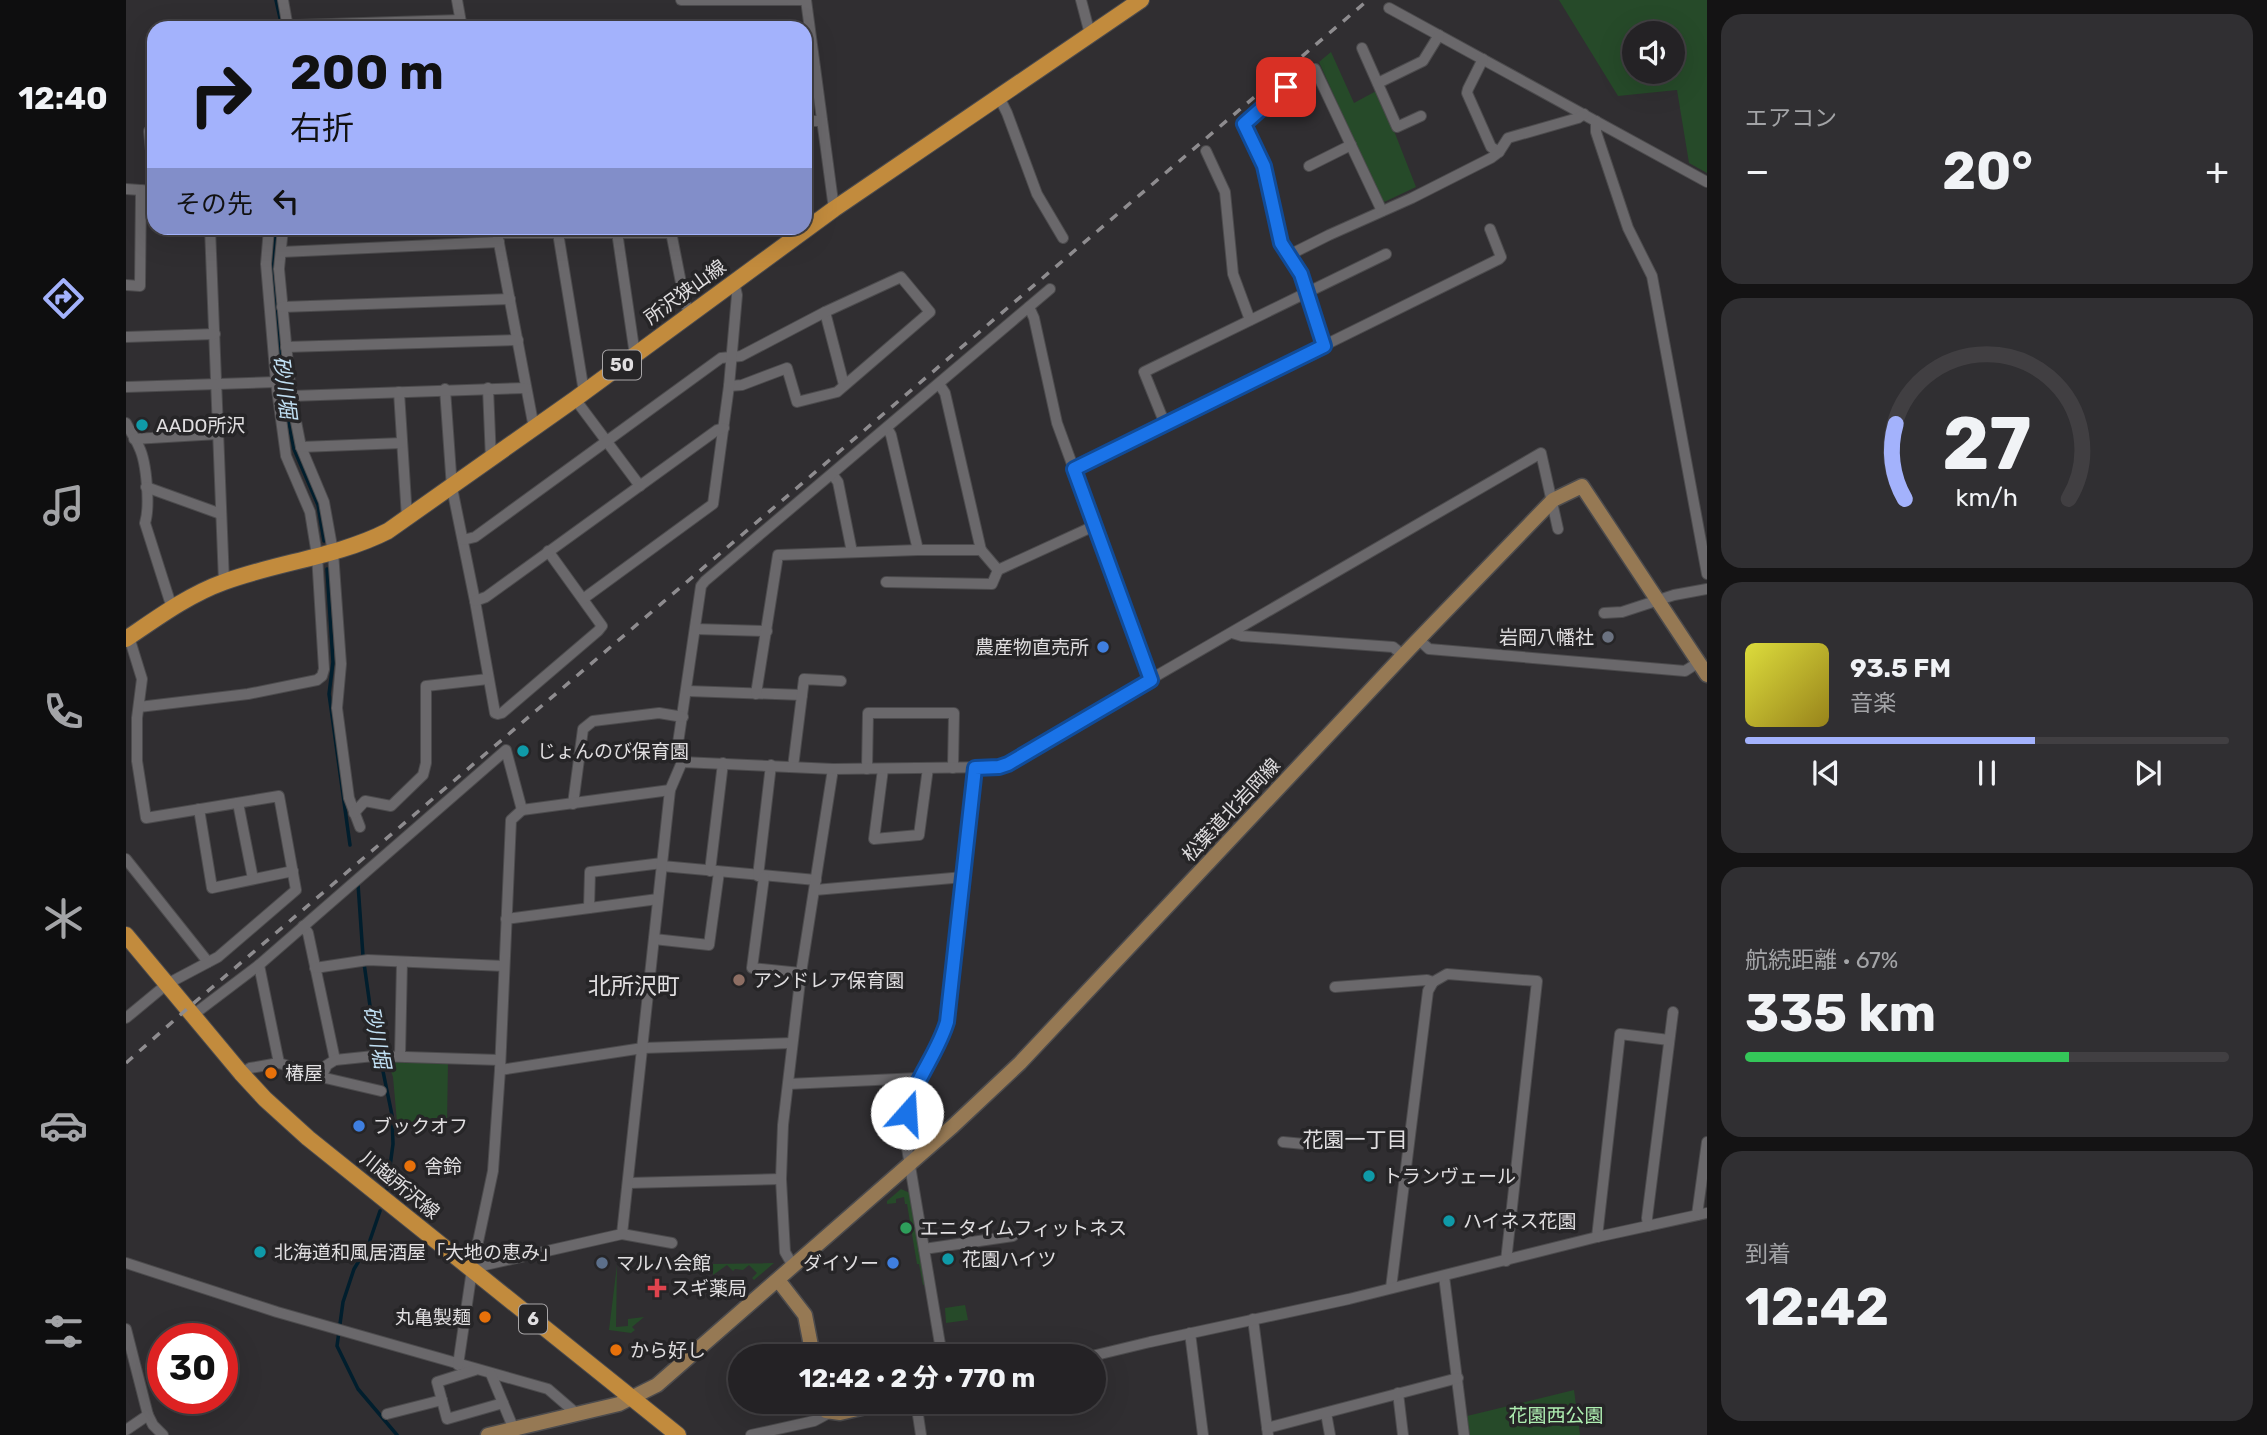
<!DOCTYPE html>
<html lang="ja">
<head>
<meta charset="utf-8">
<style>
	:root { --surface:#242225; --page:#302f32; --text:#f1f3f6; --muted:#a3a4a7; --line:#413f42; --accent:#a3b2fc }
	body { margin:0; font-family:Rubik,"Noto Sans JP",sans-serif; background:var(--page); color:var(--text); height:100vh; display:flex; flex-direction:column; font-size:26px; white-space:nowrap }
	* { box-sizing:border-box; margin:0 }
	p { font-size:23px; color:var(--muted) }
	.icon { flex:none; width:38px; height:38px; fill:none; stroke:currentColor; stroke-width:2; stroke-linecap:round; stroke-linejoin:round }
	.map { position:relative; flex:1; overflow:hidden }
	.details { display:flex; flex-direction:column; gap:14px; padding:14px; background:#141314; width:560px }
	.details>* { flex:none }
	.top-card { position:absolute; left:21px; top:21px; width:665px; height:214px; border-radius:21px; box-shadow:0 7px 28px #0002,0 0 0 2px var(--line); background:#a3b2fc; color:#111; overflow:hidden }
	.fabs { position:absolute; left:1496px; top:21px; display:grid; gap:14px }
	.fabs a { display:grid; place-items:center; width:63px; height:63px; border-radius:50%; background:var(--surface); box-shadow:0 7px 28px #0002,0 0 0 2px var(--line); font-size:35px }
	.speed { position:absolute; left:21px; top:1323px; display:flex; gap:14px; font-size:35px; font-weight:700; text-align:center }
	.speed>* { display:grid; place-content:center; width:91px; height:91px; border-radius:50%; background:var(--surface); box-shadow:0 7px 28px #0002,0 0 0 2px var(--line); line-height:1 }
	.speed .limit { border:10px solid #d22; background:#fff; color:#111 }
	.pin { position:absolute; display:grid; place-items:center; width:60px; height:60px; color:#fff; margin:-30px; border-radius:14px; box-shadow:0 4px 10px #0006 }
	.me { position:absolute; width:77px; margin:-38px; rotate:19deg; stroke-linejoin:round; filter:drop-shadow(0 0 5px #0008) }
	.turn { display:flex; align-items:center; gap:24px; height:147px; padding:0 28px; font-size:32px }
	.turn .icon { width:91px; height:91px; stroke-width:2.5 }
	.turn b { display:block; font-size:49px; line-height:60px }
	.then { display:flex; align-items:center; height:66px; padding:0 28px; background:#0003; gap:14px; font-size:26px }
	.big { font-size:52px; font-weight:700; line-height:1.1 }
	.details .card { flex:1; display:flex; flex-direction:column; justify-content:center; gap:10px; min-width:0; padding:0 24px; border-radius:21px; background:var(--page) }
	.details .dial { align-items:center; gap:0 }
	.dial svg { height:182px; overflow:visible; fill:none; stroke:var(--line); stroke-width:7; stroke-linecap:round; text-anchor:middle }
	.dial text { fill:var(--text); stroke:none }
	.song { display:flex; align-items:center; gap:21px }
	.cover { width:84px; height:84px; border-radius:10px; background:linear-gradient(135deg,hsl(60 70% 55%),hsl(50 70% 35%)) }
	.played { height:7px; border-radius:4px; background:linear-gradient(90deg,var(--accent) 60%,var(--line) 60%) }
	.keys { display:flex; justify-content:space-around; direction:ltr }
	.heat { display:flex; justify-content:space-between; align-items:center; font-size:38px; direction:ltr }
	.charge { height:10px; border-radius:5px; background:linear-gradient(90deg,#34c759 67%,var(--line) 0) }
	.trip { position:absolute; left:602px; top:1344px; width:378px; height:70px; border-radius:35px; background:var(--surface); box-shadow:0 7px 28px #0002,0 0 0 2px var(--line); font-weight:700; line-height:70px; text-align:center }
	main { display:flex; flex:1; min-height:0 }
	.dock { display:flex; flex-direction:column; width:126px; justify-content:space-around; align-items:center; background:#0e0e0f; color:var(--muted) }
	.dock .icon { width:49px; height:49px }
	.dock .active { color:var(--accent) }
	.dock b { font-size:32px; color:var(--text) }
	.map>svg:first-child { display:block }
	.green { fill:#264a29; fill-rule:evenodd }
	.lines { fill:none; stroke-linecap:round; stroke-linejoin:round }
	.stream { stroke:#011e2d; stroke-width:3.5 }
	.street-casing { stroke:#4c4b4d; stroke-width:12 }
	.secondary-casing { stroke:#4c4b4d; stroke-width:17 }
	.primary-casing { stroke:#4c4b4d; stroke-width:18 }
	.street { stroke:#6a686b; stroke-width:10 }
	.secondary { stroke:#967954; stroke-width:14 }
	.primary { stroke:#c28b3d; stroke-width:16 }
	.rail { stroke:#8e8c8f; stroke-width:3.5; stroke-dasharray:9 9; stroke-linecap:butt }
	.route-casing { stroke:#114b97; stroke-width:18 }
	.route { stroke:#1a73e8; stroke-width:12 }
	.culture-dot { fill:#0f9aa8; stroke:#262527; stroke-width:2.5 }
	.worship-dot { fill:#6b7280; stroke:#262527; stroke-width:2.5 }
	.shop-dot { fill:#3f7fe0; stroke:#262527; stroke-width:2.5 }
	.education-dot { fill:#8d6e63; stroke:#262527; stroke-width:2.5 }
	.food-dot { fill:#e8710a; stroke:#262527; stroke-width:2.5 }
	.leisure-dot { fill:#2e9e5b; stroke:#262527; stroke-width:2.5 }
	.service-dot { fill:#5c6f8a; stroke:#262527; stroke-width:2.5 }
	.health-dot { fill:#e0444e; stroke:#262527; stroke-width:2.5 }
	.labels { text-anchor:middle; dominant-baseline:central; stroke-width:7; stroke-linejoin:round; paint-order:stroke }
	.shield { fill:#262527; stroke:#a8a6a8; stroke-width:2 }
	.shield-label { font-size:18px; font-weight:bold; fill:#e0dee0 }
	.street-label { font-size:19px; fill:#e0dee0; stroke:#262527 }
	.poi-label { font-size:19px; fill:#e0dee0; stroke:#262527; text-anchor:start }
	.park-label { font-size:19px; fill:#aeeeb1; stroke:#262527 }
	.water-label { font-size:21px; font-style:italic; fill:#c1e0f4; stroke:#262527 }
	.neighbourhood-label { font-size:21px; fill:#e0dee0; stroke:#262527 }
	.quarter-label { font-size:23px; fill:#e0dee0; stroke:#262527 }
</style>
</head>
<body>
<main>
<nav class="dock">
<b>12:40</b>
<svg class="icon active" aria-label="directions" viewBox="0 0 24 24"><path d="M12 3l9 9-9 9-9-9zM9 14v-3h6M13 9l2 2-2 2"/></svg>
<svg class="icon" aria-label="music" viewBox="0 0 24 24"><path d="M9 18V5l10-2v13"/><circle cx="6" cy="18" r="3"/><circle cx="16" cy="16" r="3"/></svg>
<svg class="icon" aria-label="phone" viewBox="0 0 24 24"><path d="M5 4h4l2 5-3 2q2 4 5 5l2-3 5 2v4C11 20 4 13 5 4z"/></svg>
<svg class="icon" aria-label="climate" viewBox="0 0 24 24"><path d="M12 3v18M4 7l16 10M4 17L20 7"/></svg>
<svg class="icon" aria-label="car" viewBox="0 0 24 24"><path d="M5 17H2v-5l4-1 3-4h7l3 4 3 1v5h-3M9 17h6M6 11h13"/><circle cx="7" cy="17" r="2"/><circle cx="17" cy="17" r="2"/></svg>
<svg class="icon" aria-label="filters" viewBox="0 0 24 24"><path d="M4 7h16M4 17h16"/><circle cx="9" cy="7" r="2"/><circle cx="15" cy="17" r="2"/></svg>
</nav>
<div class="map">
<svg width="1581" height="1435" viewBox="0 0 1581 1435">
	<rect width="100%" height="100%" fill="#302e31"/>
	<!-- green -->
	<g class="green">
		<path d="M1433,0h148v173l-18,-10 -12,-73 -59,6zM1508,33h39v39h-39z"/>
		<path d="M1205,52l23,51 24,-13 38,97 -34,16 -63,-141z"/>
		<path d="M261,1060l61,2 -1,62 -50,-2 -4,-45z"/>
		<path d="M775,1189l9,4 15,92h-2l-4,-21h-2l-10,-60h-2l-1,-7 -8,2v4l-9,1v-3z"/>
		<path d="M648,1263l-20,17 -2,-2 5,-5 -8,-8 -6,5 -8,-1 -2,2 -6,-6 -14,10v-11z"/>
		<path d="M491,1265l-1,62 12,-1v-7l16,-2 -12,10 3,3 -4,3 -22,-3z"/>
		<path d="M839,1305l3,15 -22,3 -1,-15z"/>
		<path d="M1448,1390l6,45h-110l-3,-19z"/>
	</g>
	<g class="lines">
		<!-- stream -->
		<g class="stream">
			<path d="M150,0l4,18"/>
			<path d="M150,228l-3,35 1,22 11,118 9,46 24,56 6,36"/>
			<path d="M201,569l6,93 -4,32 21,151"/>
			<path d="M232,884l5,72 8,57 21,102 1,29 -6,45"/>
			<path d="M254,1211l-12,35 -14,23 -11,33 -6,44 21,43 39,46"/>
		</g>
		<defs>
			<g id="street">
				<path d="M157,0l5,28"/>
				<path d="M331,0l5,28"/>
				<path d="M555,0h125"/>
				<path d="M680,0l28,209"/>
				<path d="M955,0l9,34"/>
				<path d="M1263,8l318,174"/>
				<path d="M140,26l194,-6"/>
				<path d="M1236,48l35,79 24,-11"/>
				<path d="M1357,59l-15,30 -1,4 24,54 8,5"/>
				<path d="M1252,83l45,-22 16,-26"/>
				<path d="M873,97l8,16 30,81 26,44"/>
				<path d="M679,121h17"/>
				<path d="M1470,121v11l32,96 24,48 55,298"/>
				<path d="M23,131l5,49"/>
				<path d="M1080,151l19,41 8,82 17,46"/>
				<path d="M1183,166l42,-21"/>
				<path d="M0,189l28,2"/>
				<path d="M84,228l14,354"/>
				<path d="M157,228l-4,41 12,127 10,51 23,55 9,50 8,112 -4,44 12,90 11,29"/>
				<path d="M491,232l18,123"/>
				<path d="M371,233h173l2,4 13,66 5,11"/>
				<path d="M432,233l26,159"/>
				<path d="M372,238l36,190"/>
				<path d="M155,252l218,-10"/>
				<path d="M1164,258l5,-6 34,-17 83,-37 79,-40 8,-6 9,-14 70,-20 6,-4"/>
				<path d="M0,285l14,1 1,-96"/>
				<path d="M156,307l228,-8"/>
				<path d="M903,307l5,11 23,105 94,257"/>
				<path d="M699,312l19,73"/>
				<path d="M0,337l89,-3"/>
				<path d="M1198,346l-23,-72 -18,-27 -20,-81 -20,-42 2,-3 62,-51 8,-1 67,142"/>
				<path d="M160,347l232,-7"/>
				<path d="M813,384l6,9 36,157"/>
				<path d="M0,387l150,-5"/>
				<path d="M362,388l3,72"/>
				<path d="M319,389l7,99 23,113 20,112 3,1 4,-1 96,-82 4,-5 -54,-75"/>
				<path d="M273,392l8,126"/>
				<path d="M165,396l235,-8"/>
				<path d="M449,399l65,87"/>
				<path d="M0,423c4,8 10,16 13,24 8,16 11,60 6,76l27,85"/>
				<path d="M1039,424l-21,-52 242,-118"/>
				<path d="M761,428l4,7 27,115"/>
				<path d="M8,439l84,-5"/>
				<path d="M175,447l101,-4"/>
				<path d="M948,469l425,-210 2,-2 -11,-28"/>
				<path d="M706,474l6,8 14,70"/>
				<path d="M20,487l75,27"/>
				<path d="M337,540l12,-3 246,-179 20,-2 84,-44 76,-35 29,35 -93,80 -40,10 -10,-34 -45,17 -13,1"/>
				<path d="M760,582l106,2 6,-14"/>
				<path d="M457,599l130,-95 16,-118 8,-91 -3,-13"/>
				<path d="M349,601l11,-4 231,-167 7,-2"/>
				<path d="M1478,613l18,-1 52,-17 33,-6"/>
				<path d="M569,629l72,2"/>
				<path d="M1106,633l10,3 151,11 10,8"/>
				<path d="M1292,639l11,10 256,22 14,-9"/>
				<path d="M561,691l115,4"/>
				<path d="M630,694l22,-139 140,-5h63l17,20 96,-44"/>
				<path d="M13,707l109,-13 69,-14 5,-4 2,-7 -7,-114 -7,-43 -24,-56 -10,-74 -10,-118 3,-36"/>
				<path d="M556,762l-5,-12 24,-164 4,-5 345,-292"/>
				<path d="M667,767l11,-88 37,2"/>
				<path d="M741,769l1,-56h86l-1,55"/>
				<path d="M757,769l-9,70 45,-4 9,-67"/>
				<path d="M112,803l15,76"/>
				<path d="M447,804l10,-75 10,-8 66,-8 24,4"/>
				<path d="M73,809l13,79 81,-17"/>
				<path d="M228,813l11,-12 26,5 32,-31 3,-12v-77l62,-7"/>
				<path d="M0,859l82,103"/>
				<path d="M536,866l154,14"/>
				<path d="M584,871l13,-108"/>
				<path d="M632,876l13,-111"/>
				<path d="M638,877l-12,91 49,5"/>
				<path d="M689,890l149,-13 11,-109"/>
				<path d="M463,908l1,-36 72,-9"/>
				<path d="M380,919l152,-20"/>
				<path d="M177,926l5,7 27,127"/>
				<path d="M528,939l55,6 10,-73"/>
				<path d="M133,965l20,98 42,14 60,14"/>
				<path d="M189,968l53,-8 136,6"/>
				<path d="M1209,987l92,-7 6,2 14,-8 90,7 -31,280"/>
				<path d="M67,1015l66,-50 247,-215 16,60 148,-20"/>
				<path d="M0,1018l41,-34 51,-27 78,-67 -17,-94 -133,22 -9,-57v-43l5,-39 -13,-42"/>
				<path d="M274,1056l2,-94"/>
				<path d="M374,1070l143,-22 149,-5"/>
				<path d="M115,1073l9,-5 29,-5"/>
				<path d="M195,1077l6,-12 8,-5 39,-4 126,4"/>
				<path d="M662,1084l131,-6"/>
				<path d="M1157,1142l32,3"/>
				<path d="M502,1183l153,-4"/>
				<path d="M1571,1215l10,-73"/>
				<path d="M1522,1226l-1,-8 26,-206"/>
				<path d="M496,1234l50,9"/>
				<path d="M1471,1237l23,-203 49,6"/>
				<path d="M798,1249l89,-13"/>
				<path d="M0,1263l151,49 271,77 29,25"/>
				<path d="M667,1266l-8,-14 -4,-73 2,-54 18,-152 32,-204"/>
				<path d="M346,1270l13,-5 137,-31 48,-444 12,-28 151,7 166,-2 542,-314 17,76"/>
				<path d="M1318,1276l20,159"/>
				<path d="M1265,1288l37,-297 5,-9"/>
				<path d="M1127,1319l15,116"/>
				<path d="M0,1329l22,86 5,10 10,10"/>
				<path d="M1064,1333l13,102"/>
				<path d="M816,1356l-37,-220 2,-23 5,-20 30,-54 5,-17 17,-145"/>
				<path d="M966,1356l58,-14 199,-43 248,-62 110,-24"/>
				<path d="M332,1365l14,-95 21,-99 7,-101 11,-250 11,-10"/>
				<path d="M349,1370l-38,12 10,37 56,-16"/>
				<path d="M365,1374l24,58"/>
				<path d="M1272,1393l5,42"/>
				<path d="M790,1402l5,33"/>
				<path d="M1200,1413l4,22"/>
				<path d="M261,1414l55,-14"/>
				<path d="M1141,1428l191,-50"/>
				<path d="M0,1430l22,-15"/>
				<path d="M625,1435l63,-14 15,-8"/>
			</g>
			<g id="secondary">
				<path d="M652,1280l27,35 8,41"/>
				<path d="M696,1402l4,9 14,2 48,-11"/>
				<path d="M362,1435l131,-31 38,-19 296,-259 67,-63 391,-416 142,-147 29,-14 125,189"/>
			</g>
			<g id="primary">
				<path d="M0,639c31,-21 62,-44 98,-57 54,-20 113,-25 164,-51l187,-132 259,-190 307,-209"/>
				<path d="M0,935l115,138 24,26 43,39 370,297"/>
			</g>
		</defs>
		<!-- street casing -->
		<use href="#street" class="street-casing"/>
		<!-- secondary casing -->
		<use href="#secondary" class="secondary-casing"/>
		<!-- primary casing -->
		<use href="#primary" class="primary-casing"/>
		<!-- street -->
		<use href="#street" class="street"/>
		<!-- secondary -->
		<use href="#secondary" class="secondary"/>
		<!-- primary -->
		<use href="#primary" class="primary"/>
		<!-- rail -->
		<path class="rail" d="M0,1063l62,-55 1180,-1008"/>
	</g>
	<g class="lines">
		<defs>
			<path id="route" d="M781,1113c7,-33 30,-58 40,-91l28,-254 24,-1 9,-3 143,-84 -77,-211 250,-123 -23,-72 -20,-31 -17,-77 -20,-42 42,-37"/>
		</defs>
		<!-- route casing -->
		<use href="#route" class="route-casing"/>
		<!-- route -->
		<use href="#route" class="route"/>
	</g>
	<!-- markers -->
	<g class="culture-dot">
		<circle cx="16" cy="425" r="7"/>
		<circle cx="397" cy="751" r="7"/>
		<circle cx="1243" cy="1176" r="7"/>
		<circle cx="1323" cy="1221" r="7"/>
		<circle cx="134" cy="1252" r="7"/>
		<circle cx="822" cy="1259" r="7"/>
	</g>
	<circle class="worship-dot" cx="1482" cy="637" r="7"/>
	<g class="shop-dot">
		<circle cx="977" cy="647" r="7"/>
		<circle cx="233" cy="1126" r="7"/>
		<circle cx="767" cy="1263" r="7"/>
	</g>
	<circle class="education-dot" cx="613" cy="980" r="7"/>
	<g class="food-dot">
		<circle cx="145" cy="1073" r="7"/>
		<circle cx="284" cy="1166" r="7"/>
		<circle cx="359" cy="1317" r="7"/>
		<circle cx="490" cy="1350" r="7"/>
	</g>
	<circle class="leisure-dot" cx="780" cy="1228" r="7"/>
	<circle class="service-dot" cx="476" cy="1263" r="7"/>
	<path class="health-dot" d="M527.5 1277.5h7v7h7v7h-7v7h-7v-7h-7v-7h7z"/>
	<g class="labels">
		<!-- shield labels -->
		<g class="shield">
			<rect x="477" y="350.5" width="38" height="29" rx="5"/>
			<rect x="393" y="1304.5" width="28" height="29" rx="5"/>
		</g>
		<g class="shield-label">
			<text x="496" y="365">50</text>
			<text x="407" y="1319">6</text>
		</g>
		<!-- street labels -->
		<g class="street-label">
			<text transform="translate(559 292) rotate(-36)">所沢狭山線</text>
			<text transform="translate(1105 810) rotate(-47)">松葉道北岩岡線</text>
			<text transform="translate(274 1185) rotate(39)">川越所沢線</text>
		</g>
		<!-- poi labels -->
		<g class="poi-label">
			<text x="30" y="425">AADO所沢</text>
			<text x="1468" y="637" text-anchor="end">岩岡八幡社</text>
			<text x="963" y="647" text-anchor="end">農産物直売所</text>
			<text x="411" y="751">じょんのび保育園</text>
			<text x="627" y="980">アンドレア保育園</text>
			<text x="159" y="1073">椿屋</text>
			<text x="247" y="1126">ブックオフ</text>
			<text x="298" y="1166">舎鈴</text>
			<text x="1257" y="1176">トランヴェール</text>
			<text x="1337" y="1221">ハイネス花園</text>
			<text x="794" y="1228">エニタイムフィットネス</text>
			<text x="148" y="1252">北海道和風居酒屋「大地の恵み」</text>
			<text x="836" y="1259">花園ハイツ</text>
			<text x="490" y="1263">マルハ会館</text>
			<text x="753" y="1263" text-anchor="end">ダイソー</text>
			<text x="545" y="1288">スギ薬局</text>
			<text x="345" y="1317" text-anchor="end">丸亀製麺</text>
			<text x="504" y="1350">から好し</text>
		</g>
		<!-- park labels -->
		<g class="park-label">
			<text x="1430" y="1415">花園西公園</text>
		</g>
		<!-- water labels -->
		<g class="water-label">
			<text transform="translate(159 387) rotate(83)">砂川堀</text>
			<text transform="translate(251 1037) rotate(79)">砂川堀</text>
		</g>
		<!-- neighbourhood labels -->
		<g class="neighbourhood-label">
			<text x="1229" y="1139">花園一丁目</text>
		</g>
		<!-- quarter labels -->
		<g class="quarter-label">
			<text x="508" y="986">北所沢町</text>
		</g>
	</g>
</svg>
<div class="fabs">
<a><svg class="icon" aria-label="sound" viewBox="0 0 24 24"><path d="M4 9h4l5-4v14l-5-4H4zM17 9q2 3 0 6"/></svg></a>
</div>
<div class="speed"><div class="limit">30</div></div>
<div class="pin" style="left:1160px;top:87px;background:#d93025"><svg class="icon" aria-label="arrive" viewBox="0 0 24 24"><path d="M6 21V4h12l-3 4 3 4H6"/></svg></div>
<svg class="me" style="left:781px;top:1113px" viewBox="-20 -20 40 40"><circle r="19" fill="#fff"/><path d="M0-13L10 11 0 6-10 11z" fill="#1a73e8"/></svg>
<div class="trip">12:42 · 2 分 · 770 m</div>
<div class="top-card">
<div class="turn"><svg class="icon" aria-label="right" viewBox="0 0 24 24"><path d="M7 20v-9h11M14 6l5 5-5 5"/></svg><div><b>200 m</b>右折</div></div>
<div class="then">その先<svg class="icon" aria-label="left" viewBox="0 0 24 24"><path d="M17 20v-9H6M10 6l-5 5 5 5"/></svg></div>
</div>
</div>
<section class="details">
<div class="card"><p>エアコン</p>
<div class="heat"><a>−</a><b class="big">20°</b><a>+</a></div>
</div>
<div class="card dial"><svg viewBox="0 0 100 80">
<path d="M14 69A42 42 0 1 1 86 69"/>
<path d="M14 69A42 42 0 0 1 10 36" stroke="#a3b2fc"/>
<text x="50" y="56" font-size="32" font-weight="700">27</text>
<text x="50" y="72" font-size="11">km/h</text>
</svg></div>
<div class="card">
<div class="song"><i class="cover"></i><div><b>93.5 FM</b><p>音楽</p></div></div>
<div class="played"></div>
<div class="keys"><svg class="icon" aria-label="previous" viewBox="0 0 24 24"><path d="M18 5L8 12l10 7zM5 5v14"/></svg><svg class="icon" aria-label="pause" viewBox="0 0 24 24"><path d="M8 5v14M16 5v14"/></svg><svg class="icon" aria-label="next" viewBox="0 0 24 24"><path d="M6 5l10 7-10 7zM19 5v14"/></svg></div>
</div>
<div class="card"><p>航続距離 · 67%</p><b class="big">335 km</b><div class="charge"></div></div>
<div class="card"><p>到着</p><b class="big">12:42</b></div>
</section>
</main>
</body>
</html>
